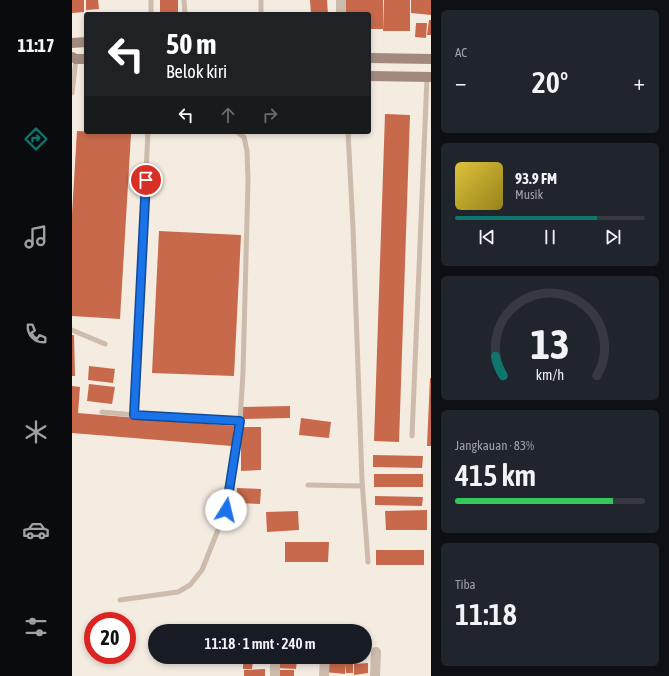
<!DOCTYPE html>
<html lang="id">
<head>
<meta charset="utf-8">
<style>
	:root { --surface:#171b24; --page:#20242c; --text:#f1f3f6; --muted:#9ea1a6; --line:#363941; --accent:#0f766e }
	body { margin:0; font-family:"Asap Condensed",sans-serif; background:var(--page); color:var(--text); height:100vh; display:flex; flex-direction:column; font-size:15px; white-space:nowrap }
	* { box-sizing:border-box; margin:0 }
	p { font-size:13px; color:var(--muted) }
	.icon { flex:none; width:22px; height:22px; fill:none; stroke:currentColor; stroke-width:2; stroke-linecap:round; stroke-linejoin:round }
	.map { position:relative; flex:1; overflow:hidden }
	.side { display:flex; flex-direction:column; gap:10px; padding:10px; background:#0d0f14; width:238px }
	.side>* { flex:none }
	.guide { position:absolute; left:12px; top:12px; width:287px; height:122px; border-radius:4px; box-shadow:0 2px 6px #0003; background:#202124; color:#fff; overflow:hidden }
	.speed { position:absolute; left:12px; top:612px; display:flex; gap:8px; font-size:20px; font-weight:700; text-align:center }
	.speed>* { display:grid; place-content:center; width:52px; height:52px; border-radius:50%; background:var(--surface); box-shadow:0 2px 6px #0003; line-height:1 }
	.speed .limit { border:6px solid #d22; background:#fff; color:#111 }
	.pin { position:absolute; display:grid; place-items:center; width:34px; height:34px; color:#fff; margin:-17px; border:2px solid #fff; border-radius:50%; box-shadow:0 1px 4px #0007 }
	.me { position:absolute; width:44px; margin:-22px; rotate:9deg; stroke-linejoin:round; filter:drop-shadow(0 0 3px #0008) }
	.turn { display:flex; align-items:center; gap:14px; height:84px; padding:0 16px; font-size:18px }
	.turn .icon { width:52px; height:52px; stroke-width:2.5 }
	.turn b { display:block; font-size:28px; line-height:34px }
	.lanes { display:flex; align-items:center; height:38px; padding:0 16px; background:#0003; justify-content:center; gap:20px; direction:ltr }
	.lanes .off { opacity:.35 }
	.big { font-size:30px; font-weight:600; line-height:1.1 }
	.side .tile { flex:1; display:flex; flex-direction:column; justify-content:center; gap:6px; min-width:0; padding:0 14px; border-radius:6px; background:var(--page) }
	.side .dial { align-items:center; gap:0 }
	.dial svg { height:104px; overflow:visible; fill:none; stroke:var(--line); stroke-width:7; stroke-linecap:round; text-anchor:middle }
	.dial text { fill:var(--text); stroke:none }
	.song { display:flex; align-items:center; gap:12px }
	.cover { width:48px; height:48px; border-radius:6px; background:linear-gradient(135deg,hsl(50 70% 55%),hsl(50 70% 35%)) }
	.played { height:4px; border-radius:2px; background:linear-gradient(90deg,var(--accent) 75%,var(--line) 75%) }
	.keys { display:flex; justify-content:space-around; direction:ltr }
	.heat { display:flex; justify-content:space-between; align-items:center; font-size:22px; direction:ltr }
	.charge { height:6px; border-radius:3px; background:linear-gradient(90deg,#34c759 83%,var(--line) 0) }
	.trip { position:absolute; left:76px; top:624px; width:224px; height:40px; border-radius:20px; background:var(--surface); box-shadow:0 2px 6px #0003; font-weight:600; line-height:40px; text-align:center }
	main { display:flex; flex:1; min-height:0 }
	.tabs { display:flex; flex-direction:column; width:72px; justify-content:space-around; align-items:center; background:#090b0e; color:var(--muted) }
	.tabs .icon { width:28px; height:28px }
	.tabs .current { color:var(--accent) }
	.tabs b { font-size:18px; color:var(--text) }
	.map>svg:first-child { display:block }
	.building { fill:#c8694b }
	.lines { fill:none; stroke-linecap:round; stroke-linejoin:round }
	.lane { stroke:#cdbbac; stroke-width:5 }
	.street { stroke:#cdbbac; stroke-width:10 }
	.secondary { stroke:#a18a7d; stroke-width:10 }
	.route-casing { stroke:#114b97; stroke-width:10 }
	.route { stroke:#1a73e8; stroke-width:7 }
</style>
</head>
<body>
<main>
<nav class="tabs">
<b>11:17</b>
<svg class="icon current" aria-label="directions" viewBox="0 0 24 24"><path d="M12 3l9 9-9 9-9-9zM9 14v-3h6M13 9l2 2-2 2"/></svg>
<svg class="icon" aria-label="music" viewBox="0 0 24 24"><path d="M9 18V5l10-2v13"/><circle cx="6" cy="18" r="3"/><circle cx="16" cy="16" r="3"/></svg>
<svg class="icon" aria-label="phone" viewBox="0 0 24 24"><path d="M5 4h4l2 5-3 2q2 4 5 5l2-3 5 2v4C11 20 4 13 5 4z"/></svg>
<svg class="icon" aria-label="climate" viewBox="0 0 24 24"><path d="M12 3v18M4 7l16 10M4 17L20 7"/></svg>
<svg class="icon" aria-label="car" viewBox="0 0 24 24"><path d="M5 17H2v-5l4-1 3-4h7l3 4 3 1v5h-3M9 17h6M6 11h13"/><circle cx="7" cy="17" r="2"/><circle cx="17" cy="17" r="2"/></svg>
<svg class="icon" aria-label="filters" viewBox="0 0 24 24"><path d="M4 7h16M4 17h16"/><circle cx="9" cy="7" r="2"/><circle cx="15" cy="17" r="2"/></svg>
</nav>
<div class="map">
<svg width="359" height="676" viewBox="0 0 359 676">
	<rect width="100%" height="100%" fill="#f4ebe1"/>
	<!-- building -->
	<g class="building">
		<path d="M0,0h12v12l-12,1z"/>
		<path d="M14,0h12l1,9 -13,1z"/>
		<rect x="88" y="0" width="18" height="14"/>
		<path d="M238,0h17l1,14h-17z"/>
		<path d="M271,0h40v29h-14v-15h-3v-2h-23z"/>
		<path d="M312,0h26v31h-27z"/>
		<path d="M339,0h20v15l-20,-2z"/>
		<path d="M357,20h2v15h-4z"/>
		<path d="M344,23h11l-1,15 -11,-1z"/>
		<path d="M313,114l25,1 -11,327 -25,-1z"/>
		<path d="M5,131l54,3 -11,185 -48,-3v-102z"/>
		<path d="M87,231l82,4 -7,141 -82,-3z"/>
		<path d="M0,335h2l1,41h-3z"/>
		<path d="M17,366l26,3 -2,14 -25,-3z"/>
		<path d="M358,378h1v68h-4z"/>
		<path d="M17,384l26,3 -3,17 -25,-3z"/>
		<path d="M0,386l8,1 -2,26 156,13 -2,20 -160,-13z"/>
		<path d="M218,406v12l-47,1v-12z"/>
		<path d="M229,418l30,4 -2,16 -30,-3z"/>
		<path d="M169,427h20v43l-20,1z"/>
		<path d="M301,455l50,1 -1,12 -49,-1z"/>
		<rect x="302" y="474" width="49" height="13"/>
		<path d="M165,488l24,1 -1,15 -23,-1z"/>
		<path d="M303,496l48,1 -1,9 -47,-1z"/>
		<path d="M355,510v20h-41l-1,-19z"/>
		<path d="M226,511l1,19 -32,2 -1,-20z"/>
		<path d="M213,542h44l-1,20h-43z"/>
		<rect x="304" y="550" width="48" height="15"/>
		<path d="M225,657h20v3l-20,-1z"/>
		<path d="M204,659l21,1 -1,9 -20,-1z"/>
		<path d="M171,660h10l-1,9h-9z"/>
		<path d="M253,661l21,2 -1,11 -21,-2z"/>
		<rect x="274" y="663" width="7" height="10"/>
		<path d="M296,663v10l-14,2v-11z"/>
		<path d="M193,669v7h-21v-6z"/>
		<rect x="204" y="670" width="18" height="6"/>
	</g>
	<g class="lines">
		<!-- lane -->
		<g class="lane">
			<path d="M112,0l1,14"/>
			<path d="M79,14v-14"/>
			<path d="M189,14v-14"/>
			<path d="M0,93l4,-34"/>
			<path d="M76,132l-14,283 106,6 3,-48 5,-192 -1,-30 -3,-14 -7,-5"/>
			<path d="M276,132l5,96 9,252 6,82"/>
			<path d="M0,330l33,14"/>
			<path d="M30,412l32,3"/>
			<path d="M340,436l15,-359"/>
			<path d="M236,485l54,1"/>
			<path d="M48,600l58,-8 12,-7 12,-15 24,-60 14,-89"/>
		</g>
		<!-- street -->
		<g class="street">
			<path d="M269,0v14"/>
			<path d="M203,657v19"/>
			<path d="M252,676l1,-19"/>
			<path d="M303,676l1,-24"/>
		</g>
		<!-- secondary -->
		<g class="secondary">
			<path d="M0,43l14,-1"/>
			<path d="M0,57l4,2h10"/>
			<path d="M297,58l62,1"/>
			<path d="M297,76l62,1"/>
		</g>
	</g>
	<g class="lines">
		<defs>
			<path id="route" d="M74,180l-12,235 106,6 -14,89"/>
		</defs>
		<!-- route casing -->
		<use href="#route" class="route-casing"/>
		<!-- route -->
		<use href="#route" class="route"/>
	</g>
</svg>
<div class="speed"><div class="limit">20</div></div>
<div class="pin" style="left:74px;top:180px;background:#d93025"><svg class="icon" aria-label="arrive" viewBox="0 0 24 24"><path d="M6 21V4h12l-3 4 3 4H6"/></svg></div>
<svg class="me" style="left:154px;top:510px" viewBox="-20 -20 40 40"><circle r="19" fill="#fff"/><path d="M0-13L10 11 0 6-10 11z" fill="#1a73e8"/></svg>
<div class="trip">11:18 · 1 mnt · 240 m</div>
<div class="guide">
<div class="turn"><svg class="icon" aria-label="left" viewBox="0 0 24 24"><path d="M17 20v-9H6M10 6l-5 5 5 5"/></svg><div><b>50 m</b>Belok kiri</div></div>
<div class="lanes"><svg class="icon" aria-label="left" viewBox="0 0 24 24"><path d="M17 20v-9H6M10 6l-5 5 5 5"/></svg><svg class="icon off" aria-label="ahead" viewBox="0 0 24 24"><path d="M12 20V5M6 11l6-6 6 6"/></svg><svg class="icon off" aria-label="right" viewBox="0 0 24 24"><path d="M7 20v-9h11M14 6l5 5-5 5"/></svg></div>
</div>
</div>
<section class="side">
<div class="tile"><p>AC</p>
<div class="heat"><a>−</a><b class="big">20°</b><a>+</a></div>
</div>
<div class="tile">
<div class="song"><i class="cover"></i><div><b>93.9 FM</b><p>Musik</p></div></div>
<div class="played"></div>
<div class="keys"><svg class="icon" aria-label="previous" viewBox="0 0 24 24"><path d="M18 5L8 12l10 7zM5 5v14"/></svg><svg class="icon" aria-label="pause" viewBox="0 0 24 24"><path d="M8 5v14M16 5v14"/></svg><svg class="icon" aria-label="next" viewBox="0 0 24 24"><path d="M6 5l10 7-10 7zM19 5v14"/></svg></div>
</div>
<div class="tile dial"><svg viewBox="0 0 100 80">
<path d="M14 69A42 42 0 1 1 86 69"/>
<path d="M14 69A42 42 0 0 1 8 54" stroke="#0f766e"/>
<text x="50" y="56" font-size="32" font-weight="700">13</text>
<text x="50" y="72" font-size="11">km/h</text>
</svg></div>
<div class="tile"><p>Jangkauan · 83%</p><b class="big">415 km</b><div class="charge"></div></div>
<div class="tile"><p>Tiba</p><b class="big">11:18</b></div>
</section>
</main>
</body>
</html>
